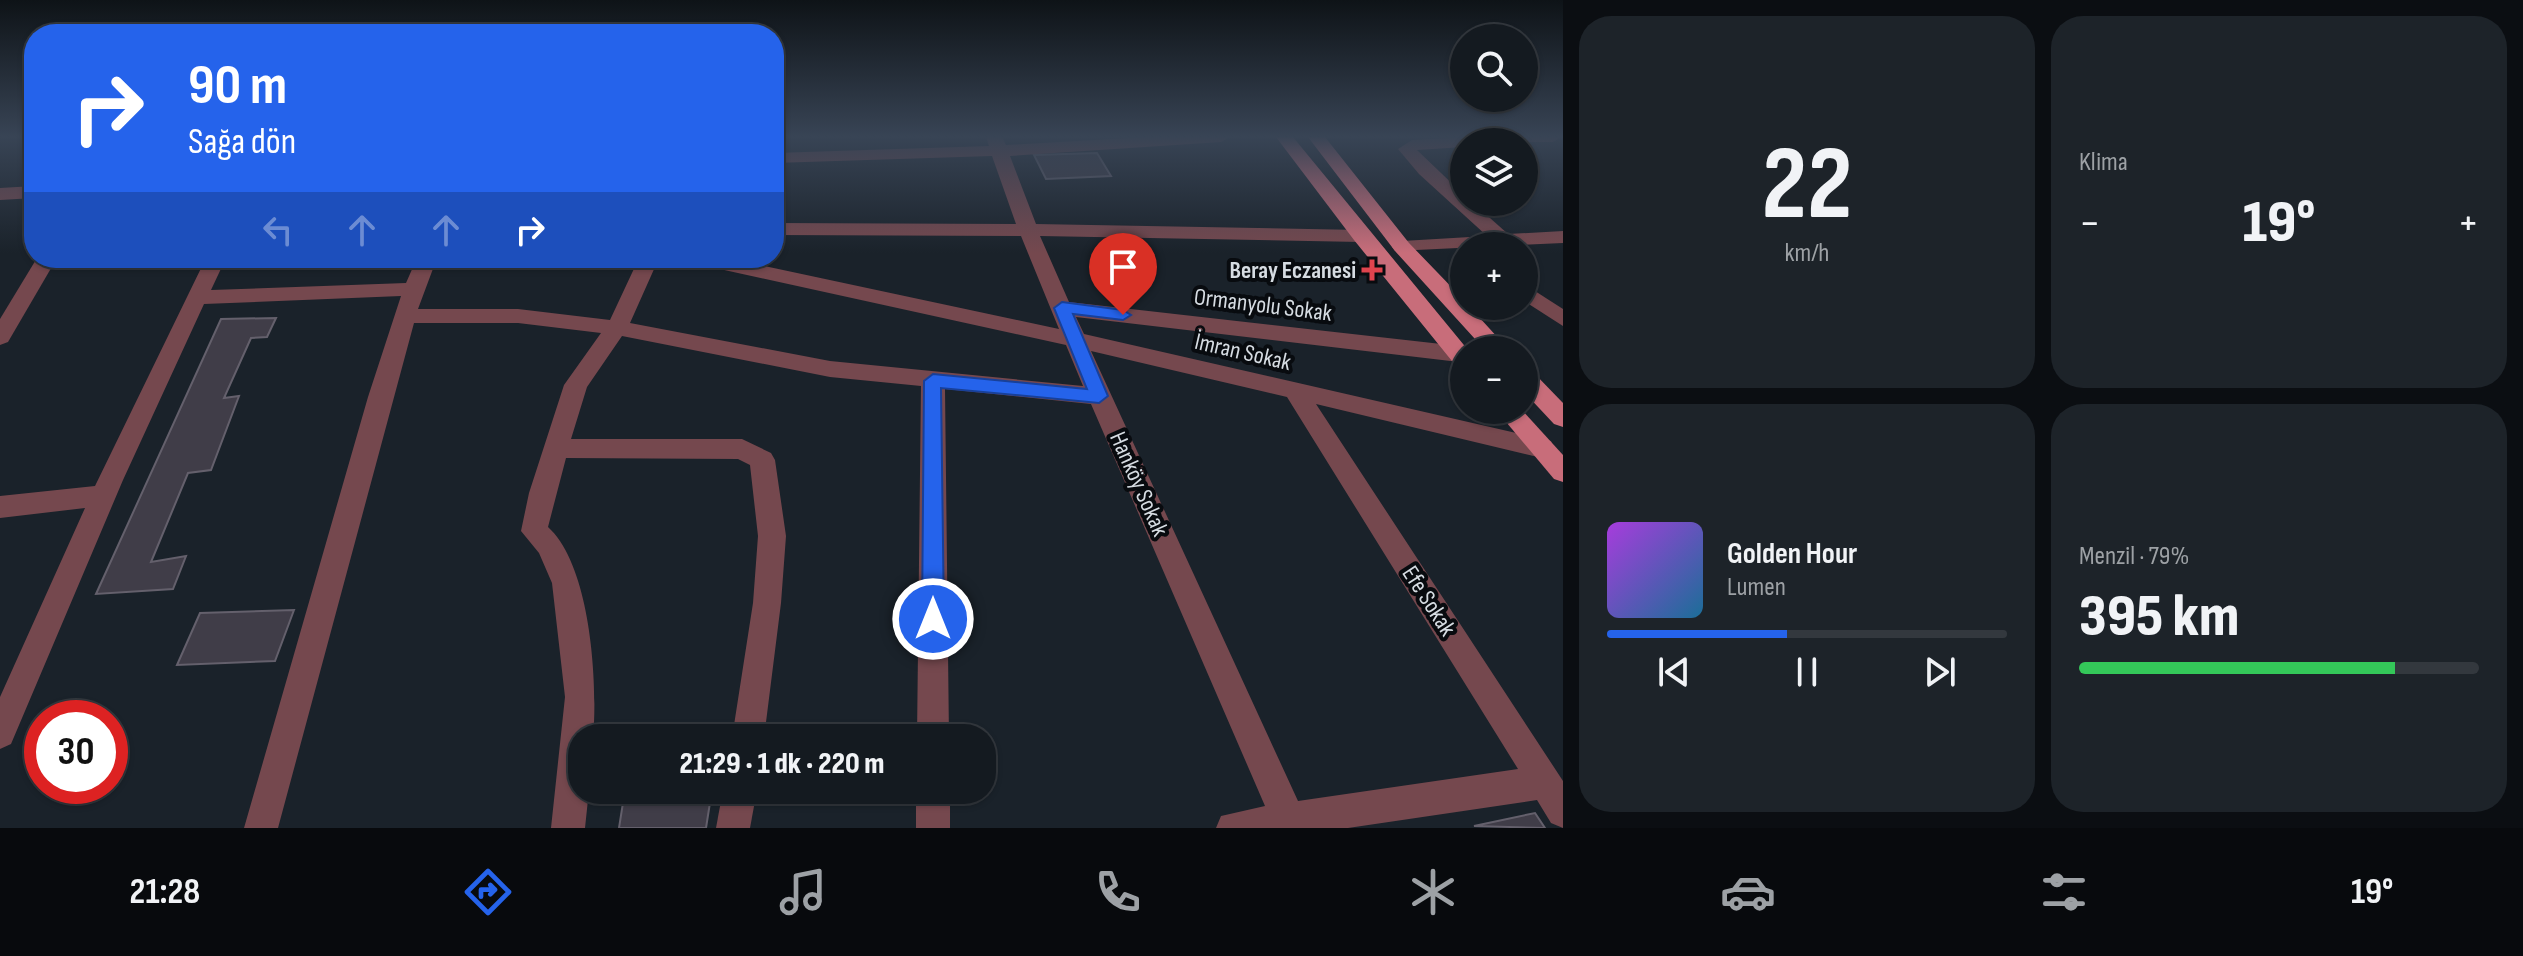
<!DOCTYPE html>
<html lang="tr">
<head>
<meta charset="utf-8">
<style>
	:root { --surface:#141a20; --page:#1d2329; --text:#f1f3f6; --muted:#9da1a5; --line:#33383e; --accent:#2563eb }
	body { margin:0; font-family:"Sofia Sans Condensed",sans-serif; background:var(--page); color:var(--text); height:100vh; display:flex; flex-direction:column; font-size:30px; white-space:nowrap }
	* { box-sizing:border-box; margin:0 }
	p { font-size:26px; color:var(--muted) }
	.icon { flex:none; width:44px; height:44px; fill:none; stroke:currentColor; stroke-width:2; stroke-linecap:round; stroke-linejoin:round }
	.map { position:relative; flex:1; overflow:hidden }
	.sheet { display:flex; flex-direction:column; gap:16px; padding:16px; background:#0b0e12; width:960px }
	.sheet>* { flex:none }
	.banner { position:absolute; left:24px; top:24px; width:760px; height:244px; border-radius:32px; box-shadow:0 2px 6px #0004,0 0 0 2px var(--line); background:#2563eb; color:#fff; overflow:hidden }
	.fabs { position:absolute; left:1450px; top:24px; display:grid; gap:16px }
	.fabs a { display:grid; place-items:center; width:88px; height:88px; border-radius:50%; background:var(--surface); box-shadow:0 2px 6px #0004,0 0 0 2px var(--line); font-size:40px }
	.speed { position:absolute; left:24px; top:700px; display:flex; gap:16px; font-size:40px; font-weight:700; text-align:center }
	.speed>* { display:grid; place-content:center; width:104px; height:104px; border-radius:50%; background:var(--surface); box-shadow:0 2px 6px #0004,0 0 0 2px var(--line); line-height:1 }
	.speed .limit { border:12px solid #d22; background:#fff; color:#111 }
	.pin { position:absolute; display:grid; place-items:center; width:68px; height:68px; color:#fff; margin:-82px -34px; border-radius:50% 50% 50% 0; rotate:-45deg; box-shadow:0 0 8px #0007 }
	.pin .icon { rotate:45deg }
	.me { position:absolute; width:88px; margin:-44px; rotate:0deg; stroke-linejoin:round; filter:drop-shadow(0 0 6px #0008) }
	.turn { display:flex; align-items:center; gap:28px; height:168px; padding:0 32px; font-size:36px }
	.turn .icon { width:104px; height:104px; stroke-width:2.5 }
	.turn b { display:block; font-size:56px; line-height:68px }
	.lanes { display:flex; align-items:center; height:76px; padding:0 32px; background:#0003; justify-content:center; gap:40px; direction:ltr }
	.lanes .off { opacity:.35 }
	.big { font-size:60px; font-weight:800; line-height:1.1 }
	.sheet .widget { flex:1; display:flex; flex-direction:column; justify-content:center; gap:12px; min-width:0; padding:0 28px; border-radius:32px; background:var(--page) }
	.sheet .dial { align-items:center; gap:0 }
	.dial b { font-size:104px; line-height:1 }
	.song { display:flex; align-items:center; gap:24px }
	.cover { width:96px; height:96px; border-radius:12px; background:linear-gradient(135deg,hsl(280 70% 55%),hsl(200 70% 35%)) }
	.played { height:8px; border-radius:4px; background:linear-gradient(90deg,var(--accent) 45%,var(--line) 45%) }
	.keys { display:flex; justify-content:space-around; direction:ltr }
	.heat { display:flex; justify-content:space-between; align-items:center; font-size:44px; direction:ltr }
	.charge { height:12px; border-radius:6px; background:linear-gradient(90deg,#34c759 79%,var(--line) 0) }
	.sheet .tiles { flex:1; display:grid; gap:16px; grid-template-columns:repeat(2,1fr) }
	.trip { position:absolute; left:568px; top:724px; width:428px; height:80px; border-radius:32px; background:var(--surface); box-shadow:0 2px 6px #0004,0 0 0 2px var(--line); font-weight:800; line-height:80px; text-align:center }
	.tab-bar { display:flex; height:128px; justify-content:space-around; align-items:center; background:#080a0d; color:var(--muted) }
	.tab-bar .icon { width:56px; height:56px }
	.tab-bar .selected { color:var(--accent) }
	.tab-bar b { font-size:36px; color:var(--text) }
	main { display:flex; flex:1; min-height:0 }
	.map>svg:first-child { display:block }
	.building { fill:#403d48; stroke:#64606c; stroke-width:2 }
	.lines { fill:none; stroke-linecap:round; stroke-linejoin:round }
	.minor { fill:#75484e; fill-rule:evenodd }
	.major { fill:#c86d7a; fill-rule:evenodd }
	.route { fill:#2563eb; stroke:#184099; stroke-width:2 }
	.health-dot { fill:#e0444e; stroke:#080b0f; stroke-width:3 }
	.labels { text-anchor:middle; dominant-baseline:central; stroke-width:8; stroke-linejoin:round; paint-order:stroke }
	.poi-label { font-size:24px; font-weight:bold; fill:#d6dce2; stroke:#080b0f; text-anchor:end }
	.street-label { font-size:24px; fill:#d6dce2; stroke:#080b0f }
</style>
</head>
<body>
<main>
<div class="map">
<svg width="1563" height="828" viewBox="0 0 1563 828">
	<rect width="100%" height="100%" fill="#1a222a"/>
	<!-- building -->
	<g class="building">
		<path d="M1097,153l14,23 -65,3 -12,-24z"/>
		<path d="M276,318l-9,19 -16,1 -27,60 15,-2 -28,74 -23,3 -37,89 35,-6 -13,33 -77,5 125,-275z"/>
		<path d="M294,610l-19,51 -98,4 23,-52z"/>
		<path d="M625,790h87l-6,38h-87z"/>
		<path d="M1535,813l10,15 -71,-2z"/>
	</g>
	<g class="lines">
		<!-- minor -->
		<g class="minor">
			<path d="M986,137h16l4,8 140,-8h84l-9,5 -211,14 26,68 325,6 10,6 -10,6 -321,-6 29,66 390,44 9,4h-4v10l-5,2 -383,-45 8,17 467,107 3,7 -3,7 -9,3 -226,-54 247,377v47l-12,-5 -14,-23 -189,28h-132l5,-12 44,-10 -174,-402 -146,-15 4,349h-32l4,-352 -91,-9 -208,-41 -35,51 -16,52h171l29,14 4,7 11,76 -5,67 -17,135h-32l21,-135 5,-67 -8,-71 -12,-6 -172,-1 -18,69c43,39 50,156 45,211h-11v52h7l-4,38h-34l14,-131 -13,-114 -13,-30 -18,-22 8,-38 35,-108 37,-52 -83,-10h-104l-136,505h-34l124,-431 33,-101 -197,8 -81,176 -112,264 -11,5v-52l85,-189 -85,10v-22l95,-10 111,-228h20l-15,32 195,-7 11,-25h20l-19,51h100l92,11 29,-62h20l-29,65 200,38 253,25 -17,-41 -369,-81 -10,-6h40l332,71 -38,-93 -247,-1v-12l242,1 -24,-68 -218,7v-10l215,-7zM1091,351l196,46 231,372 -220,32z"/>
			<path d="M1469,137h92l-8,5h-89v5l-47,3 47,45v7h8l36,32 55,-3v12l-168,8 -3,-4 3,-4 7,-2 85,-5 -68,-62 -21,-25 14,-9z"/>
			<path d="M34,186v12l-34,2v-12z"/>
			<path d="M37,258h20l-49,84 -8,3v-26z"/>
			<path d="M1524,284l39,25v17l-39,-25z"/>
			<path d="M723,790h34l-7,38h-34z"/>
			<rect x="916" y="790" width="34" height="38"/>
		</g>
		<!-- major -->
		<g class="major">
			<path d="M1276,137h17l175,213h-4v18l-8,-2 -102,-126z"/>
			<path d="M1308,137h17l84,106 55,57v6h5l40,44h-24l-90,-99z"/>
			<path d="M1524,369l8,2 31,32v24l-9,-3 -30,-32z"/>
			<path d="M1496,410h26l41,45v27l-9,-3z"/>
		</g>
	</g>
	<!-- sky -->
	<linearGradient id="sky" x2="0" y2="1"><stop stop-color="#0e1317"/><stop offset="0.54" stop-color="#384455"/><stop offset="1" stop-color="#384455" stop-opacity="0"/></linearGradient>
	<rect width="1563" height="253" fill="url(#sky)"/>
	<!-- route -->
	<path class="route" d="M1062,302l61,8 8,5 -8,5 -50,-6 35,82 -9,7 -158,-15 3,231 -4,7 -7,3 -8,-3 -3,-7 2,-238 9,-7 154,15 -33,-81z"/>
	<!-- markers -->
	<path class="health-dot" d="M1368 258h8v8h8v8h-8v8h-8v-8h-8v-8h8z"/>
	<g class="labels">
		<!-- poi labels -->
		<g class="poi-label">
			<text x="1356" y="270">Beray Eczanesi</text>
		</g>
		<!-- street labels -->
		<g class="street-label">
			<text transform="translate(1263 305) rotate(7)">Ormanyolu Sokak</text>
			<text transform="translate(1243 352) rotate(13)">İmran Sokak</text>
			<text transform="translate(1139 484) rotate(66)">Hanköy Sokak</text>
			<text transform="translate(1429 601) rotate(57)">Efe Sokak</text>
		</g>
	</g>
</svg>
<div class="fabs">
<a><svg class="icon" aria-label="search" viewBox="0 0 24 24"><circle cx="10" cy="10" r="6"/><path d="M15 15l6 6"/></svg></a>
<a><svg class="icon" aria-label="layers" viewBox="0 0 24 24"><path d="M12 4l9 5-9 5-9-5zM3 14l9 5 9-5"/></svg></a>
<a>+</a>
<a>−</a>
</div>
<div class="speed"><div class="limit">30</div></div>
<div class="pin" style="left:1123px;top:315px;background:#d93025"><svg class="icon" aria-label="arrive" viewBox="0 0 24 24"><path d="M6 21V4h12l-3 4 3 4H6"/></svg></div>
<svg class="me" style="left:933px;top:619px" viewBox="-20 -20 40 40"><circle r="17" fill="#2563eb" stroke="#fff" stroke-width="3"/><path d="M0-11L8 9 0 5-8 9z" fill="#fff"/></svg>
<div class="trip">21:29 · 1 dk · 220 m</div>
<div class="banner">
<div class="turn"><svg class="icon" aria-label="right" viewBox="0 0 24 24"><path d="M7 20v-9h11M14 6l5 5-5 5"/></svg><div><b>90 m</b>Sağa dön</div></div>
<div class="lanes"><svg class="icon off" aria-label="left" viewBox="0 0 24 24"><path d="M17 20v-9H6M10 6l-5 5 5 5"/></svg><svg class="icon off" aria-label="ahead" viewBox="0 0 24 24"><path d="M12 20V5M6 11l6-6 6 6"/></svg><svg class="icon off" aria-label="ahead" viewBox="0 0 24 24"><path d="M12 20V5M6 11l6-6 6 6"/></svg><svg class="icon" aria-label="right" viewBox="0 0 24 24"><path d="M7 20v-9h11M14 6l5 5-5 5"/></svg></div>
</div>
</div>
<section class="sheet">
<div class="tiles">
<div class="widget dial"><b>22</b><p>km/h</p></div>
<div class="widget"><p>Klima</p>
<div class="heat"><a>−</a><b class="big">19°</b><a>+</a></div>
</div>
<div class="widget">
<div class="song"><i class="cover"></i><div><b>Golden Hour</b><p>Lumen</p></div></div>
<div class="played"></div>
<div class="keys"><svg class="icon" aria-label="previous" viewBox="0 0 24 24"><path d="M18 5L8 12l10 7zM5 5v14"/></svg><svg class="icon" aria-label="pause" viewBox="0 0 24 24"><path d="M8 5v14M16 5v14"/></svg><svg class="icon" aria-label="next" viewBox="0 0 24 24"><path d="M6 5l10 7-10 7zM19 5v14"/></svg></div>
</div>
<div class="widget"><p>Menzil · 79%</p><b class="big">395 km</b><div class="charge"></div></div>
</div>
</section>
</main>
<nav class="tab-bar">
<b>21:28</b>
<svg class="icon selected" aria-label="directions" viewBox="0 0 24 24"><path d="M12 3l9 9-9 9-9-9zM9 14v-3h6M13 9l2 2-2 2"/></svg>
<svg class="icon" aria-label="music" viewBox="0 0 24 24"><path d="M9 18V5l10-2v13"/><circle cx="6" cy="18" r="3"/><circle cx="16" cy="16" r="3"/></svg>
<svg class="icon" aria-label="phone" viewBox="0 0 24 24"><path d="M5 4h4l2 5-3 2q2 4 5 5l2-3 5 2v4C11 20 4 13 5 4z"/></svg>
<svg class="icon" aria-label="climate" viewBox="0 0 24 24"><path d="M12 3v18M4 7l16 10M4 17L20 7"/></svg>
<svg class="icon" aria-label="car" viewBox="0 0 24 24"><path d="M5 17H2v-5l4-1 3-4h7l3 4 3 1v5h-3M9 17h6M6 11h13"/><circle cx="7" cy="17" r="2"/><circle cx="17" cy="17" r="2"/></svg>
<svg class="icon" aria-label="filters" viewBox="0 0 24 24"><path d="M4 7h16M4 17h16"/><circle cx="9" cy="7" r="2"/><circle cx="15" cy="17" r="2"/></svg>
<b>19°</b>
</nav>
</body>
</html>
